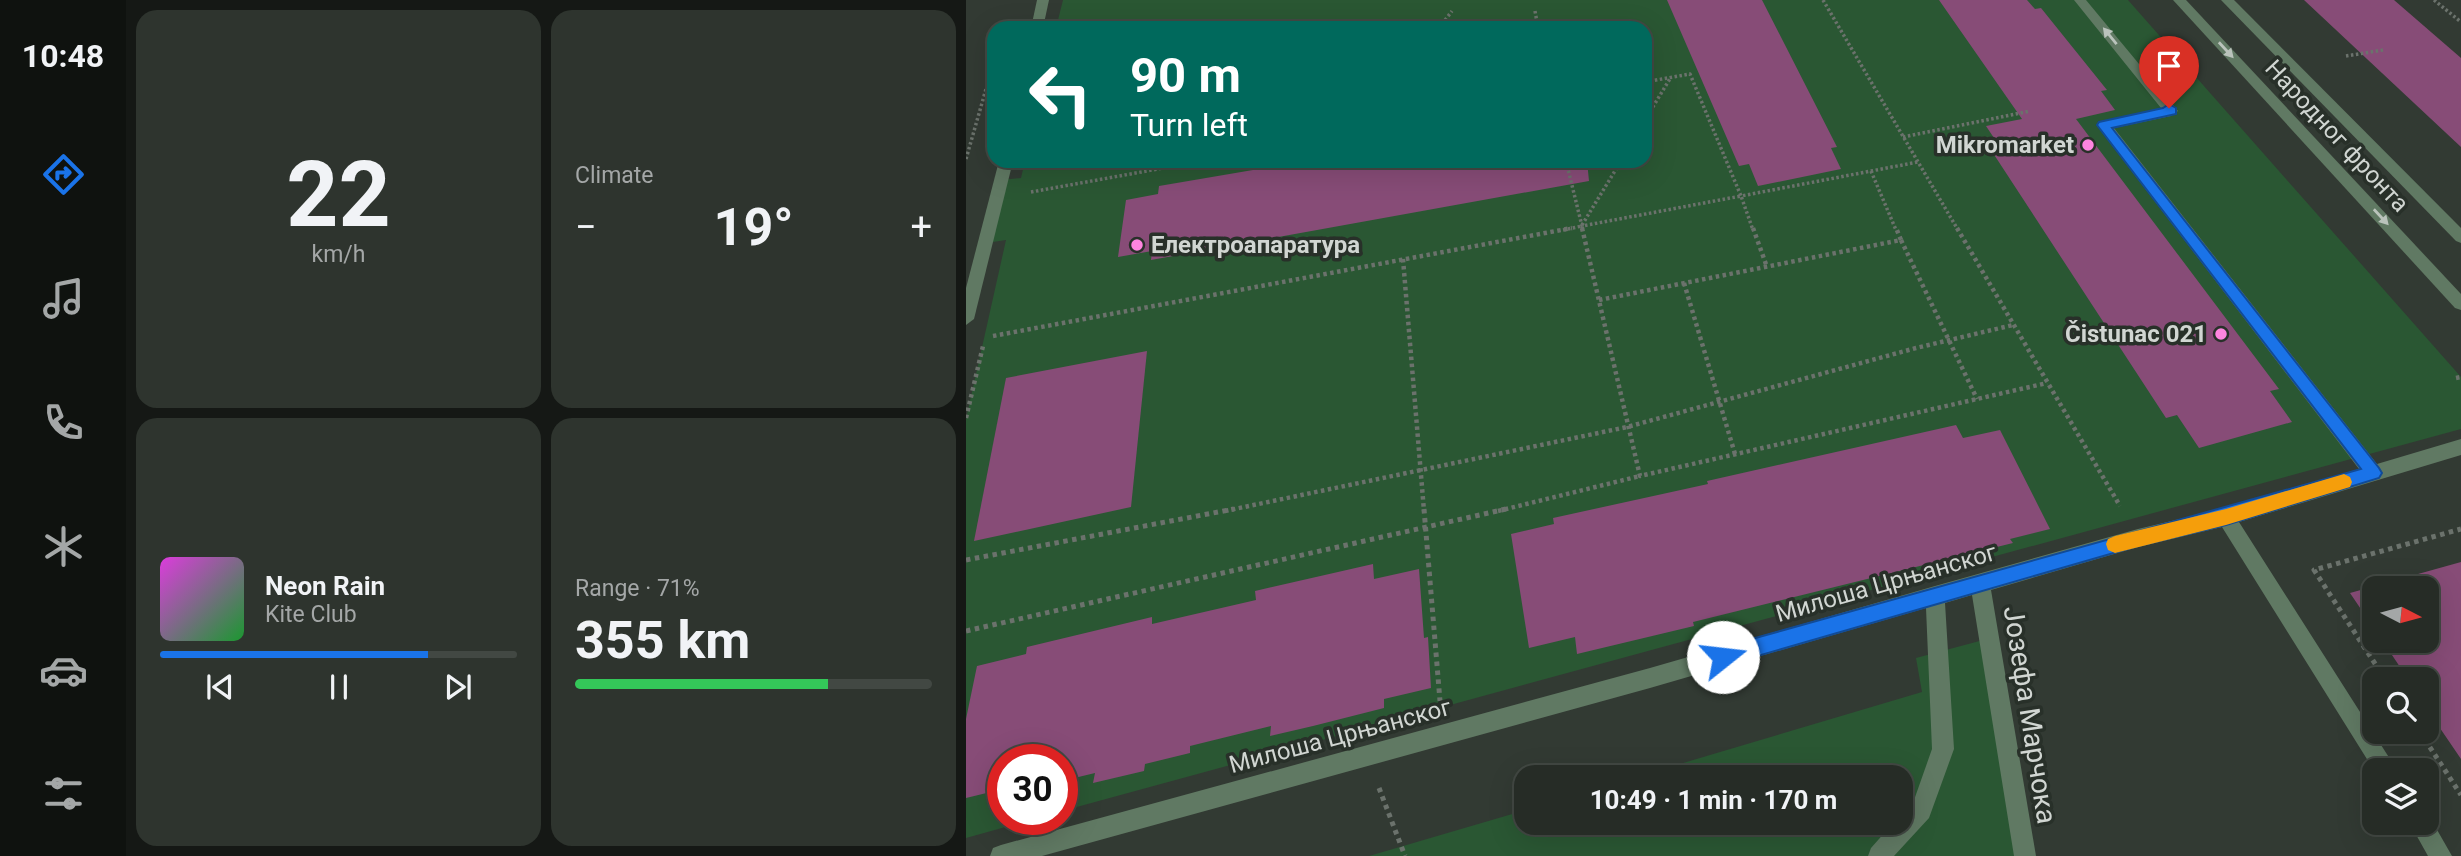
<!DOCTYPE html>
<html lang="en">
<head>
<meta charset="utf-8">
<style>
	:root { --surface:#262c26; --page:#2e342e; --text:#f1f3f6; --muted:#a4a7a7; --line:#424843; --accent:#1a73e8 }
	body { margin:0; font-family:Roboto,sans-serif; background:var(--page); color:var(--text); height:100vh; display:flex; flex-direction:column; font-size:26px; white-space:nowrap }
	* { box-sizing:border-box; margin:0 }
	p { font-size:23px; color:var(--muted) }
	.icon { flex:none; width:38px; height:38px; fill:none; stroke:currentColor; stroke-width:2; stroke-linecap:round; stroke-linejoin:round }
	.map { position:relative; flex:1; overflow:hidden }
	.drawer { display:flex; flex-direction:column; gap:10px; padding:10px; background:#151815; width:840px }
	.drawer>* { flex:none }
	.guide { position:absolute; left:21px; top:21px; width:665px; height:147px; border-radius:21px; box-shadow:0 7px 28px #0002,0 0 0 2px var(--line); background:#00695c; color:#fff; overflow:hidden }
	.needle { width:46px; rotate:96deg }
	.controls { position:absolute; left:1396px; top:576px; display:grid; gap:14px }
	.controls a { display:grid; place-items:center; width:77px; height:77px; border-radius:14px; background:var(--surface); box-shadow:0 7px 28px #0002,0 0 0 2px var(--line); font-size:35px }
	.speed { position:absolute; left:21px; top:744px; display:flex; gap:14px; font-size:35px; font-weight:700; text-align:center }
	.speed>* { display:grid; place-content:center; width:91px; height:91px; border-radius:50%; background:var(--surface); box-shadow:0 7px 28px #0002,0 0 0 2px var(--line); line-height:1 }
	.speed .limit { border:10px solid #d22; background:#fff; color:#111 }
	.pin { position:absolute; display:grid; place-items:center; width:60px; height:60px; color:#fff; margin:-72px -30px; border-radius:50% 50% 50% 0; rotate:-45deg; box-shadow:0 0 7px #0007 }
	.pin .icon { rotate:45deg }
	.me { position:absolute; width:77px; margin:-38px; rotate:74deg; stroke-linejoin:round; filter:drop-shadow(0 0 5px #0008) }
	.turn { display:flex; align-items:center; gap:24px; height:147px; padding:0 28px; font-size:32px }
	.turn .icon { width:91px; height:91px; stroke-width:2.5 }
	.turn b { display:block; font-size:49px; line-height:60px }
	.big { font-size:52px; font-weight:700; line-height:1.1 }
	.drawer .widget { flex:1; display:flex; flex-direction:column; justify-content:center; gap:10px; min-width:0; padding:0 24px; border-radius:21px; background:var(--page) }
	.drawer .dial { align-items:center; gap:0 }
	.dial b { font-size:91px; line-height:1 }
	.song { display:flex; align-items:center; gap:21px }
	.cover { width:84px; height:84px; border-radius:10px; background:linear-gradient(135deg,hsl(300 70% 55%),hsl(130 70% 35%)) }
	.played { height:7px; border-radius:4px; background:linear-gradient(90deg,var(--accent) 75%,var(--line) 75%) }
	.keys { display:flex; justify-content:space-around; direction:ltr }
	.heat { display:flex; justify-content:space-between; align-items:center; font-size:38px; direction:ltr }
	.charge { height:10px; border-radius:5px; background:linear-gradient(90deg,#34c759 71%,var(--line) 0) }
	.drawer .tiles { flex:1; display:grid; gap:10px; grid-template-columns:repeat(2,1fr) }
	.trip { position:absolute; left:548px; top:765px; width:399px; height:70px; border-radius:21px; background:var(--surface); box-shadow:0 7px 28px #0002,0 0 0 2px var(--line); font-weight:700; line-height:70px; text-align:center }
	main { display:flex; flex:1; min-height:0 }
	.tab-bar { display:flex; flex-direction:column; width:126px; justify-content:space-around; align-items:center; background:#0f120f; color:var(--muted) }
	.tab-bar .icon { width:49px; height:49px }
	.tab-bar .selected { color:var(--accent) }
	.tab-bar b { font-size:32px; color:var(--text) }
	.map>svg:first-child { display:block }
	.green { fill:#2a5733 }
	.building { fill:#874c77 }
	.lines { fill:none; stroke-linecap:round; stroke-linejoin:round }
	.path-far2 { stroke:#6b726c; stroke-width:3.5; stroke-dasharray:2.5 2.5; stroke-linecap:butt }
	.path-far1 { stroke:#6b726c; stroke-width:4.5; stroke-dasharray:3.5 3.5; stroke-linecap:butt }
	.path { stroke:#6b726c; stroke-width:5; stroke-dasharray:4.5 4.5; stroke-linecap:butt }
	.minor { fill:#607963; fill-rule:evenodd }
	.oneway { fill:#bac3bc }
	.route { fill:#1a73e8; stroke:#114b97; stroke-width:2 }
	.slow { fill:#f59e0b }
	.poi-dot { fill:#fe85df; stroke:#283029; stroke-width:2.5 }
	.labels { text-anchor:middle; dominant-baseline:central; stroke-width:7; stroke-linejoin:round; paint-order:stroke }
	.street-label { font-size:24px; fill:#d1d6d2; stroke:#283029 }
	.poi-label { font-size:24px; font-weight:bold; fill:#d1d6d2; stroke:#283029; text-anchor:end }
	.near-street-label { font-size:28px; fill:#d1d6d2; stroke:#283029 }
</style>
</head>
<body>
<main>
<nav class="tab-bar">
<b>10:48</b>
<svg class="icon selected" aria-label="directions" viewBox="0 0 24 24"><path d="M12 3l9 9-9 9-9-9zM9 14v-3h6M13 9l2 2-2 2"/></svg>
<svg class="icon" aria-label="music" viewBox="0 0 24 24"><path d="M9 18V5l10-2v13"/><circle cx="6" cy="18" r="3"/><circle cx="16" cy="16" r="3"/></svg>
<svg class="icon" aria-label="phone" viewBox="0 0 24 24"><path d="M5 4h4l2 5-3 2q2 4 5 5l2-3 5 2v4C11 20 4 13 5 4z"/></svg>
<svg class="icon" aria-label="climate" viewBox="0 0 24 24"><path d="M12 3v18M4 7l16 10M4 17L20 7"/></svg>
<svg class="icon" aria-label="car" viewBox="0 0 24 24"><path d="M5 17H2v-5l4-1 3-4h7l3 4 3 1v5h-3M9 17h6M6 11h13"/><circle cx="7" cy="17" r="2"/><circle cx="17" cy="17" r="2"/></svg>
<svg class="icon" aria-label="filters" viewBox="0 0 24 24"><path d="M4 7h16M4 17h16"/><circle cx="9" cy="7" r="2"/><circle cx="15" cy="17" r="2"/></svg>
</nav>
<section class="drawer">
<div class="tiles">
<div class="widget dial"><b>22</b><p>km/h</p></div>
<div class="widget"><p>Climate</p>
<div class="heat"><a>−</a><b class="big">19°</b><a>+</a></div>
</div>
<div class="widget">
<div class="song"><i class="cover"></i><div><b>Neon Rain</b><p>Kite Club</p></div></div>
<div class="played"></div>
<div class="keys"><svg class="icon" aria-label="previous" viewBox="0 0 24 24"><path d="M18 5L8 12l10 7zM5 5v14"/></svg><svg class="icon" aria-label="pause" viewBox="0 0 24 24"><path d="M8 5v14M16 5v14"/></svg><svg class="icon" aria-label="next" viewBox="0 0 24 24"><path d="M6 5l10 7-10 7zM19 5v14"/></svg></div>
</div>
<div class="widget"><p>Range · 71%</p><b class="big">355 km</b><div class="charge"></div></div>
</div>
</section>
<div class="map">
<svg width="1495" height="856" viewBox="0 0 1495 856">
	<rect width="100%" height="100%" fill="#323a33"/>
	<!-- green -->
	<g class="green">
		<path d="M97,0h1065l333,377v52l-1399,382v-51h-59v59h31l-68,19v-419l40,-179 -20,3 15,-63 20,-2 4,-17h620v-133h-589z"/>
		<path d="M1021,639l33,217h-651l157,-46v12h374v-45h-264l286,-85 -6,-34z"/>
	</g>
	<!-- building -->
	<g class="building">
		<path d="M701,0h95l75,147 -6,1 10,21 -83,17 -9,-22 -10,2z"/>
		<path d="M973,0h88l8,9 6,-1 66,82 -6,1 14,19 -39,9 203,270 -9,2 22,31 -93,26 -22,-33 -11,3 -175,-268 9,-3 -14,-21 36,-7z"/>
		<path d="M1338,0h90l67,58v89z"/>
		<path d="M339,161h282l2,20 -438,79 1,-9 -34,6 8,-57 32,-6 1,-8z"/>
		<path d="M181,351l-16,156 -157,34 32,-163z"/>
		<path d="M990,425l7,13 37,-8 50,99 -40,10 3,4 -320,79 1,4 -117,28 -2,-17 -46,11 -18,-114 43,-10 -1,-6 155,-34 -1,-3z"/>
		<path d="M1495,562v197l-34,-50v-30h-19l-26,-39h45v-52h-52v42l-25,-37z"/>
		<path d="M407,564l1,15 45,-10 5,69 4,-1 3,51 -47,11v9l-71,18 -43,10 1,-10 -81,20v7l-45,11 -1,7 -51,12 2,-10 -33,8v-21h-59v29l-37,9v-79l11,-53 49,-12 1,-7 125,-30v7l104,-24 -1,-9z"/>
	</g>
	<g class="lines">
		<!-- path-far2 -->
		<g class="path-far2">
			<path d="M857,0l135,230"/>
			<path d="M1468,0l27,22"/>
			<path d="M569,11l3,17"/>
			<path d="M399,24l4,4"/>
			<path d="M473,28l13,-17"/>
			<path d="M1380,56l37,-6"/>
			<path d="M679,82l45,-8 51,122 177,-34"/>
			<path d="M679,120l26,-43"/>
			<path d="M937,137l127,-26"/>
			<path d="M0,159l28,-98"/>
			<path d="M600,161l16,65 159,-30 12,34"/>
			<path d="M905,171l25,59"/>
			<path d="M65,192l171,-31"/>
			<path d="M616,225l39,-64"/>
			<path d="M597,230l19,-4 1,4"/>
		</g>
		<!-- path-far1 -->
		<g class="path-far1">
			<path d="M616,228l58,248 407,-93"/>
			<path d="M787,228l14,39"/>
			<path d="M991,228l163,278"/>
			<path d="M935,240l76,159"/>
			<path d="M437,259l21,252"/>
			<path d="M718,283l51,171"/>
			<path d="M633,300l302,-60 -5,-12"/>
			<path d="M27,336l579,-108"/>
			<path d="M1490,378l5,-1"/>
			<path d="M0,418l17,-72"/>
			<path d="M259,511l402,-84 289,-79 97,-23"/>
			<path d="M532,511l142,-35"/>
		</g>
		<!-- path -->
		<g class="path">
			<path d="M458,509l16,192"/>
			<path d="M0,560l268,-51"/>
			<path d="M0,631l540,-122"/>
			<path d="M1419,679l-71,-109 147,-41"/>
			<path d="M1454,732l41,63"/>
			<path d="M413,788l26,68"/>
		</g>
		<!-- minor -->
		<g class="minor">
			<path d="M71,0h12l-6,28h-12z"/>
			<path d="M1108,0h12l92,111 -7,5 -57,12 263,336 84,-25v16l-222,67 158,248 -22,2 -153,-245 -84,20 -147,43 45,266h-22l-42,-261 -27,8 9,146 -25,69 -35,38h-26l3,-8 23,-26h6v-6l13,-13 19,-54 -6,-141 -276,80 -608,168h-52l3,-8 8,-3 649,-177 285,-82 203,-57 88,-21 133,-39 -260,-341v-6l62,-14z"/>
			<path d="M1207,0h13l275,294v16l-6,-2z"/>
			<path d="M1255,0h13l227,228v15l-5,-2z"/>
			<path d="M33,161h14l-39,158 -8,6v-37z"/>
			<path d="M1462,814l24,42h-24l-19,-34h18z"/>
		</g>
	</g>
	<!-- one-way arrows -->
	<defs><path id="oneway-solid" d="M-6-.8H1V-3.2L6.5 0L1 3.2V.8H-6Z" transform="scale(1.75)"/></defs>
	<g class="oneway">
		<use href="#oneway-solid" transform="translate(1144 36) rotate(-129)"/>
		<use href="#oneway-solid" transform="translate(1260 50) rotate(47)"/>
		<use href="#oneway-solid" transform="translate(1415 217) rotate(47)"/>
	</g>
	<!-- route -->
	<path class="route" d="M1203,104l7,4v6l-64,14 267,340 3,5 -3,5 -153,47 -88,21 -415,120 -7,-3 -3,-6 3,-7 7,-3 638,-178 -264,-344 2,-3 64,-14z"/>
	<!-- slow -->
	<path class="slow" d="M1378,474l6,3 2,5 -2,5 -124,38 -111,28 -7,-3 -2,-6 2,-5 7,-3 111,-27z"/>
	<!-- markers -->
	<g class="poi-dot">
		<circle cx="1122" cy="145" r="7"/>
		<circle cx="171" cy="245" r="7"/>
		<circle cx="1255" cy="334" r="7"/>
	</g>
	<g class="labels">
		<!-- street labels -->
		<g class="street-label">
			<text transform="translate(1371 136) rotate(47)">Народног фронта</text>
			<text transform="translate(920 583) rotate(-16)">Милоша Црњанског</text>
			<text transform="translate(374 736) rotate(-15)">Милоша Црњанског</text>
		</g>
		<!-- poi labels -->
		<g class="poi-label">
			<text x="1108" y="145">Mikromarket</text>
			<text x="185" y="245" text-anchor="start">Електроапаратура</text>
			<text x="1241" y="334">Čistunac 021</text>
		</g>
		<!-- near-street labels -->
		<g class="near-street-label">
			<text transform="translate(1064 715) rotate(81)">Јозефа Марчока</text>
		</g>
	</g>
</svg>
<div class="controls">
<a><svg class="needle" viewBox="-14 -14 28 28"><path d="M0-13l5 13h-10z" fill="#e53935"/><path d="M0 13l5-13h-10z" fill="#a4a7a7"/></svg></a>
<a><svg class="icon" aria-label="search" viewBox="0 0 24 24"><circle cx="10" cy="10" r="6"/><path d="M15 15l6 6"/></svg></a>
<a><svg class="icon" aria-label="layers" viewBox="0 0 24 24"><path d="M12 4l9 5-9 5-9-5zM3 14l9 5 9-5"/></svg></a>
</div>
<div class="speed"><div class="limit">30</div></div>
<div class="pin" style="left:1203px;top:108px;background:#d93025"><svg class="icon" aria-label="arrive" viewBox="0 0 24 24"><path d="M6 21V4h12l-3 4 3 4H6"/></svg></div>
<svg class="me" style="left:757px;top:657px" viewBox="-20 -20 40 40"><circle r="19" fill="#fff"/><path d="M0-13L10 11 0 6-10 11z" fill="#1a73e8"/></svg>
<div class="trip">10:49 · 1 min · 170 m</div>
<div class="guide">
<div class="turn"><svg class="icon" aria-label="left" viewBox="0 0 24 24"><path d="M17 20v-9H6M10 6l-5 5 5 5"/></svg><div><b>90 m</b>Turn left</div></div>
</div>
</div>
</main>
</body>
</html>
